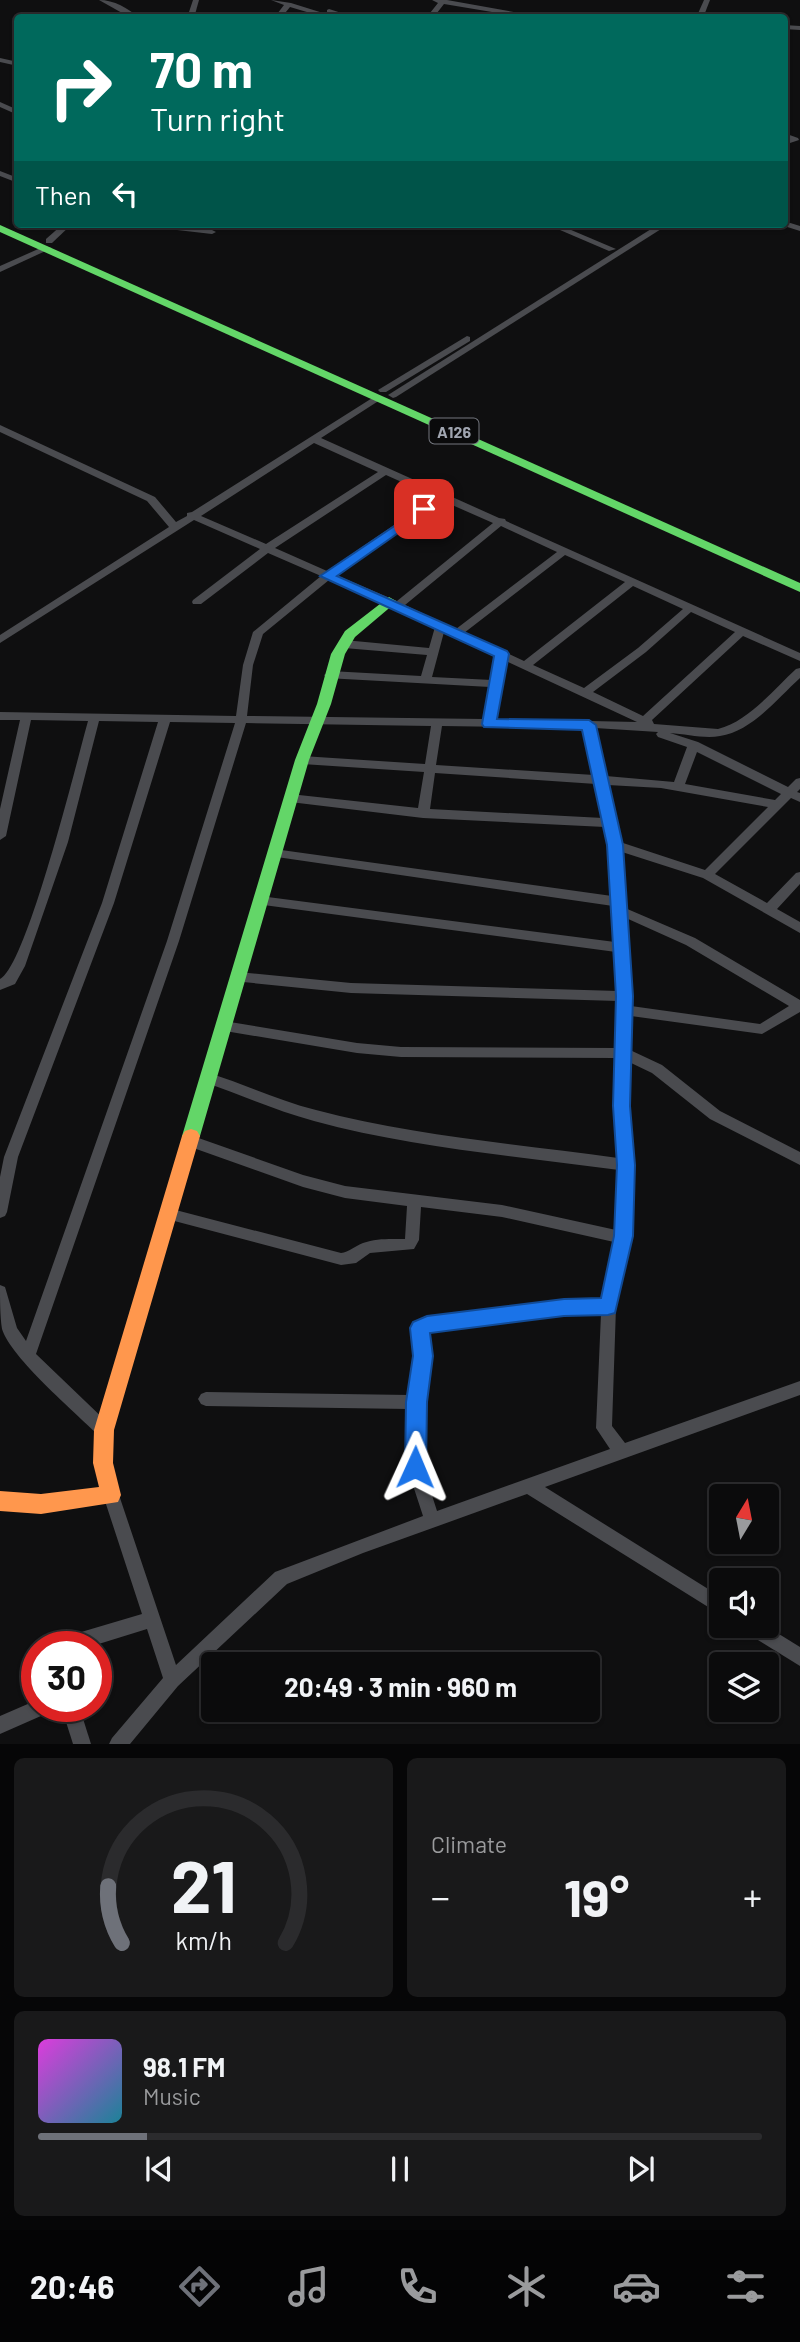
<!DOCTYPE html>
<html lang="en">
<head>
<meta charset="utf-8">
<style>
	:root { --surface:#0b0b0c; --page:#19191a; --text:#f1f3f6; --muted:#9a9b9d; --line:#2b2b2d; --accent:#6e7179 }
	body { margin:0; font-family:Barlow,sans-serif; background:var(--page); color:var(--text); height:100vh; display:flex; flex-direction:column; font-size:26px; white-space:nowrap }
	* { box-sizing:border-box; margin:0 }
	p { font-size:23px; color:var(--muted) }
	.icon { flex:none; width:38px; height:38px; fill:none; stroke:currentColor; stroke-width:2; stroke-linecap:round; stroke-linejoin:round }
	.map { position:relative; height:1744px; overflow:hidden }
	.details { display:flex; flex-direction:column; gap:14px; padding:14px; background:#060607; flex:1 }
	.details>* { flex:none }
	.top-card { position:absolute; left:14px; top:14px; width:774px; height:214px; border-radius:7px; box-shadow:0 2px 5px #0004,0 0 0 2px var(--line); background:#00695c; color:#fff; overflow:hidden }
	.needle { width:46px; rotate:10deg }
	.controls { position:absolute; left:709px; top:1484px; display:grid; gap:14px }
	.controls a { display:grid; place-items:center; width:70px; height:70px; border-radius:7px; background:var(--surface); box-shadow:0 2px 5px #0004,0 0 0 2px var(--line); font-size:35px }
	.speed { position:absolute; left:21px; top:1631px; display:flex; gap:14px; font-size:35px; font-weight:700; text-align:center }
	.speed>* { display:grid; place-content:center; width:91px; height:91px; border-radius:50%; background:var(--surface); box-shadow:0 2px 5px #0004,0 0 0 2px var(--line); line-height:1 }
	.speed .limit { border:10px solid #d22; background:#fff; color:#111 }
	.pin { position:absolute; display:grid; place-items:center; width:60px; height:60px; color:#fff; margin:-30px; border-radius:14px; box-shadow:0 4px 10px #0006 }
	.me { position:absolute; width:77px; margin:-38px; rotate:1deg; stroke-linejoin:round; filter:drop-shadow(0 0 5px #0008) }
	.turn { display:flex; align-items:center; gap:24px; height:147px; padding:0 21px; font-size:32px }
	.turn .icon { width:91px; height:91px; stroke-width:2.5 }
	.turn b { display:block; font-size:49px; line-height:60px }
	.then { display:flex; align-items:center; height:66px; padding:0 21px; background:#0003; gap:14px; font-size:26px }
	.big { font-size:52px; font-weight:700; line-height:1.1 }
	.details .widget { flex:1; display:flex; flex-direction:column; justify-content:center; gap:10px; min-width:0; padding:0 24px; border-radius:10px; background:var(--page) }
	.details .dial { align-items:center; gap:0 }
	.dial svg { height:182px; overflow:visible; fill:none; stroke:var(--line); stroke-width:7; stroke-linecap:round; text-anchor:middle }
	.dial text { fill:var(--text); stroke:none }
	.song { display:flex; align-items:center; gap:21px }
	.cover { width:84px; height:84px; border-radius:10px; background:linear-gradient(135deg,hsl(300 70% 55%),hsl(190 70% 35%)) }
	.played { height:7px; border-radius:4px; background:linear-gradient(90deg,var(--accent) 15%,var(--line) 15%) }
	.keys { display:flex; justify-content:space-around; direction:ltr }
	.heat { display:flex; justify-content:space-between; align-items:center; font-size:38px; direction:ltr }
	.details .tiles { flex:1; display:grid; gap:14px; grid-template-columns:1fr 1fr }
	.widget:last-child { grid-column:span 2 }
	.trip { position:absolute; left:201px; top:1652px; width:399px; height:70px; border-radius:7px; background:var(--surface); box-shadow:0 2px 5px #0004,0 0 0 2px var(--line); font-weight:700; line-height:70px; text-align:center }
	.tabs { display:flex; height:112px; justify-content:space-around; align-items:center; background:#040405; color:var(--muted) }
	.tabs .icon { width:49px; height:49px }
	.tabs .current { color:var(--accent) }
	.tabs b { font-size:32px; color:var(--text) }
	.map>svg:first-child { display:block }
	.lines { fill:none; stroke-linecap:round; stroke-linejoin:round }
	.street { fill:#4a4b4f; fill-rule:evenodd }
	.fast { fill:#63d668; fill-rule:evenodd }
	.slow { fill:#ff974d; fill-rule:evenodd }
	.route { fill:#1a73e8; stroke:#114b97; stroke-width:2 }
	.labels { text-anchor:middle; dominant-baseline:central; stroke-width:7; stroke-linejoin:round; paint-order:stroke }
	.shield { fill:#0a0a0b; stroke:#74777f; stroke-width:2 }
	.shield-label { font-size:16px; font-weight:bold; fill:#a1a6b1 }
</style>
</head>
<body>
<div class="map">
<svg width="800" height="1744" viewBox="0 0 800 1744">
	<rect width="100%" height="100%" fill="#0f0f10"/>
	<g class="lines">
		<!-- street -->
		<g class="street">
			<path d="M99,0c15,0 29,8 40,18h-8z"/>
			<path d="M193,0h6l-5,18h-7z"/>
			<path d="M271,0l20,3 48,15h-12l-37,-11 -9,11h-7l10,-13z"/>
			<path d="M432,0h15l100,18h-19l-84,-14 -11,14h-7l12,-15z"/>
			<path d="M704,0h6l-7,18h-7z"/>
			<path d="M329,9l25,8 1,1h-12l-16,-6v-2z"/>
			<path d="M784,25l16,1v4l-16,-1z"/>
			<path d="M0,58l18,4v4l-18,-4z"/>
			<path d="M0,102l18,8v5l-18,-8z"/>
			<path d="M784,133l14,5 1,2 -15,5v-4l4,-1 -4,-2z"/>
			<path d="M0,171l18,7v5l-18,-7z"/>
			<path d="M784,221l16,5v5l-19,-6 3,-1z"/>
			<path d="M63,224h9l-20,19h-6v-4z"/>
			<path d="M138,224h26l48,6 4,2 -4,2 -70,-8z"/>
			<path d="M546,224h11l59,25 -7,2z"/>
			<path d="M659,224h10l-273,173 -3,1 -5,-3z"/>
			<path d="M45,246l7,2 -52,24v-6z"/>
			<path d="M467,336l3,1v4l-84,51h-6l-2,-2z"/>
			<path d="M377,395l3,1v4l-59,38 178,80 6,1 1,2 294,132v8l-57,-25 -91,84 2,4 64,5c31,-8 55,-39 78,-60l4,-1v10c-23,21 -48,53 -80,58 -15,3 -34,-2 -50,-3l28,9 90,45 8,-8 4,-1v11l-3,3 3,1v9l-9,-4 -76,76 52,29 29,-30 4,-1v12l-23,25 23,13v11l-97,-55 -81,-26 3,56 70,30 105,62v12l-38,22 -131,-18 -1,34 32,15 58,46 80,41v13l-90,-46 -58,-46 -23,-11 -1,44 5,59 -3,71 -14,71 -4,119 13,17 175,-62v14l-255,92 176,110v18l-194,-121 -164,59 -76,31 -109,102 -48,58h-21l3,-6 51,-60 -16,-49 -58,18h-36l2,-6 6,-3 81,-24 -39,-119 2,-5 6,-3 6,3 2,5 57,170 99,-93 148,-56 -16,-49 2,-58 -203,-3 -5,-2 -3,-5 3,-5 5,-2 204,3c3,-18 7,-37 5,-54 0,-8 -3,-10 0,-18l12,-5 137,-18h39l11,-58 -112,-25 -81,-10 -2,33 -5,9 -44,4 -14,10 -15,2 -178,-47 -2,-4 2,-4 5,-2 173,45c8,-1 14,-7 22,-10 13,-5 28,-4 42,-4l2,-33 -62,-8 -42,-11 -118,-42 -2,-4 2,-4 5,-2 113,40 42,11 157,19 114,25 3,-60c-101,-14 -206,-22 -305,-49 -37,-10 -73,-26 -110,-39l-2,-4 2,-4 5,-1c35,11 70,28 107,37 98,26 202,34 302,48l-4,-52 2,-48 -215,-1 -44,-4 -138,-23 -2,-4 2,-4 5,-1 133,22 44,4 215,1 2,-47 -267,-8 -118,-12 -1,-4 1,-4 5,-1 113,11 267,8 -2,-39 -360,-48 -2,-3 2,-3 4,-2 355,46 -2,-36 -343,-50 -2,-3 2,-3 4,-1 338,47 -3,-51 -4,-18 -182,-9 -133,-16 -6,-4 6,-4 128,14 6,-36 -122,-8 -6,-4 6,-4 123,8 6,-38 -185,-3 -67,218 -143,413 74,71 2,5 -2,5 -6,2 -6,-2c-23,-23 -87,-77 -96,-106 -2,-13 -2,-29 -2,-44l5,2 12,41 9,13 141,-400 68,-218 -65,-1 -56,181 -96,254 -11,55 -2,4 -5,2v-41l4,-20 98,-254 56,-181 -59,-1 -31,121 -43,124 -10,18 -15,6v-11c27,-13 77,-219 88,-258l-57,-1 -25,116 -6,4v-31l20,-89h-20v-8l236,4 7,-51 10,-33 68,-56 -53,-23 -67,51h-8l-1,-2 1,-2 67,-51 -66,-29 -194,123v-8l169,-108 -22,-26 -147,-69v-7l155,72 21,25 11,-6v-3l5,-1zM314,443l64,29 -112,72 -65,-28zM386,475l49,22 -108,74 -52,-23zM443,501l50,22 -96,78 -61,-26zM501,526l56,26 -101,77 -51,-24zM565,555l60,27 -101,79 -60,-28zM329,580l106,47 -6,21 -85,-8 -5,4 5,4 83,7 -6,21 -91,-5 -6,4 2,3 164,9 -6,32 -237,-3 6,-51 10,-31zM633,586l50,23 -45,39 -54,40 -51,-23zM691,612l44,20 -92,84 -50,-24 53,-40zM444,632l52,24 -4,24 -60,-3zM506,661l131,61 -141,-3zM442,726l142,2 10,47 -158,-10zM595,728l63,4 -2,2 2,3 29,10 -13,35 -68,-6zM697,752l84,42 -6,6 -90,-16zM435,773l161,11 7,34 -173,-9zM608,785l53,3 107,19 -63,63 -85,-28zM626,918l60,27 103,61 -29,18 -129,-18zM564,1314h37l-5,114 14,21 -173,62 -14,-44 2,-65 5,-30 1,-32 -3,-8z"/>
			<path d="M743,1626h23l34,21v19l-55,-34z"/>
			<path d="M37,1700v6h16l-3,6 -50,22v-18z"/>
			<path d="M61,1706h18l12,38h-18z"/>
		</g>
		<!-- fast -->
		<g class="fast">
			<path d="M0,225l800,358v9l-800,-360z"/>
			<path d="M389,597l7,4 -2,3 -39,33 -10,17 -14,50 -22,56 -109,376 -3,5 -6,2 -6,-2 -3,-5 113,-376 22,-56 14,-50 14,-23z"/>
		</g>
		<!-- slow -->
		<path class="slow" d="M191,1129l6,2 3,5 -86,294 -1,33 8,32 -3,7 -77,12 -41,-3v-20l41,3 58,-7 -6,-24 1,-33 88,-294 3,-5z"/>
	</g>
	<!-- route -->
	<path class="route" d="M424,506l4,1v5l-91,64 170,75 2,3 -12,65 92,1 7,5 27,120 10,151 -3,110 5,59 -2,71 -18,77 -7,2 -44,1 -134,17 3,23 -6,46 -1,65 -3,7 -8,3 -7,-3 -3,-7 1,-65 7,-46 -3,-28 3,-6 14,-6 137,-17 37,-1 13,-62 3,-71 -4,-59 3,-110 -9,-151 -25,-115 -98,-3 -2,-3 12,-68 -174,-80z"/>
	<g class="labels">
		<!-- shield labels -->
		<rect class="shield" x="429.5" y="418.5" width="49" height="25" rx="5"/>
		<g class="shield-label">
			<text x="454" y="431">A126</text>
		</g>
	</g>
</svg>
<div class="controls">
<a><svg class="needle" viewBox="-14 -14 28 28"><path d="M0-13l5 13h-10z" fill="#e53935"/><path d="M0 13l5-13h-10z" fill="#9a9b9d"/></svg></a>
<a><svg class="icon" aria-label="sound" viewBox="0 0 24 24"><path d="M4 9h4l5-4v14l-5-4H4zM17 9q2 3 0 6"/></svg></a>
<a><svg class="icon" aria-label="layers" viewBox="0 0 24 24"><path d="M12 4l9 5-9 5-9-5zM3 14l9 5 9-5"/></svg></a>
</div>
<div class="speed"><div class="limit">30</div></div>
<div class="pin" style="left:424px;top:509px;background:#d93025"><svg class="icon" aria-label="arrive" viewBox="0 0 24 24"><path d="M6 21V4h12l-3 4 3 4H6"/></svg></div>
<svg class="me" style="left:415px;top:1467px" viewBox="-20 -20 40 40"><path d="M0-17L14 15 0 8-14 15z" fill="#1a73e8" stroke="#fff" stroke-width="4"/></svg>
<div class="trip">20:49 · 3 min · 960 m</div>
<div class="top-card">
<div class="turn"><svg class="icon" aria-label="right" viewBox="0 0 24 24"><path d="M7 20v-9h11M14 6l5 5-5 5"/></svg><div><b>70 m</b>Turn right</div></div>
<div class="then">Then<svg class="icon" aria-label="left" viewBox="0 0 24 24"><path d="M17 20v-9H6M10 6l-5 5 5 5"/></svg></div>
</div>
</div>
<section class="details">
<div class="tiles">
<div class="widget dial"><svg viewBox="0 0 100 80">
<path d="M14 69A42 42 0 1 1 86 69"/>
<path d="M14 69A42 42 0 0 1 8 44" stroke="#6e7179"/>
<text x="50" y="56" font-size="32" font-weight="700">21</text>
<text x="50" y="72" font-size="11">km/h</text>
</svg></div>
<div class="widget"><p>Climate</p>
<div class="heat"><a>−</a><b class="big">19°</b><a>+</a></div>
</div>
<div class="widget">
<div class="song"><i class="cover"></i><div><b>98.1 FM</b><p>Music</p></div></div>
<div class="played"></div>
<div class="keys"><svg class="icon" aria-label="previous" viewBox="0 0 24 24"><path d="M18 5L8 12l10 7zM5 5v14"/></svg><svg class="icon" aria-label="pause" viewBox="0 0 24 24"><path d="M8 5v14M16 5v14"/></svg><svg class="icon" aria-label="next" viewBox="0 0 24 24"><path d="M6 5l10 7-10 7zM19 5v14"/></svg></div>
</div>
</div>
</section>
<nav class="tabs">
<b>20:46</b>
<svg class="icon current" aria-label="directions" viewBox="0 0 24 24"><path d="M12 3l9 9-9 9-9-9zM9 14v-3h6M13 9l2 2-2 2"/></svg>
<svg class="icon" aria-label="music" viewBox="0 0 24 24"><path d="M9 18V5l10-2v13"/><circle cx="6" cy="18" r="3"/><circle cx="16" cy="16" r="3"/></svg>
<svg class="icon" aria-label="phone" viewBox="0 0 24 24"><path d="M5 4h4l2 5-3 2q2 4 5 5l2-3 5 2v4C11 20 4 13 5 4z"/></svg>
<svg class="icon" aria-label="climate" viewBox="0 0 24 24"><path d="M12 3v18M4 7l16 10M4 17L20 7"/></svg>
<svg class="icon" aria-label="car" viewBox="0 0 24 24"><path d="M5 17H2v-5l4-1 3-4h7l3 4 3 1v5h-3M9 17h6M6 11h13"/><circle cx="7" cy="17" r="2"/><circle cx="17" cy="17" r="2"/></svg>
<svg class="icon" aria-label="filters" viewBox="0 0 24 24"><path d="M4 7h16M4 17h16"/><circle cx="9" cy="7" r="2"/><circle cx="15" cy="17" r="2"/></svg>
</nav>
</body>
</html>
